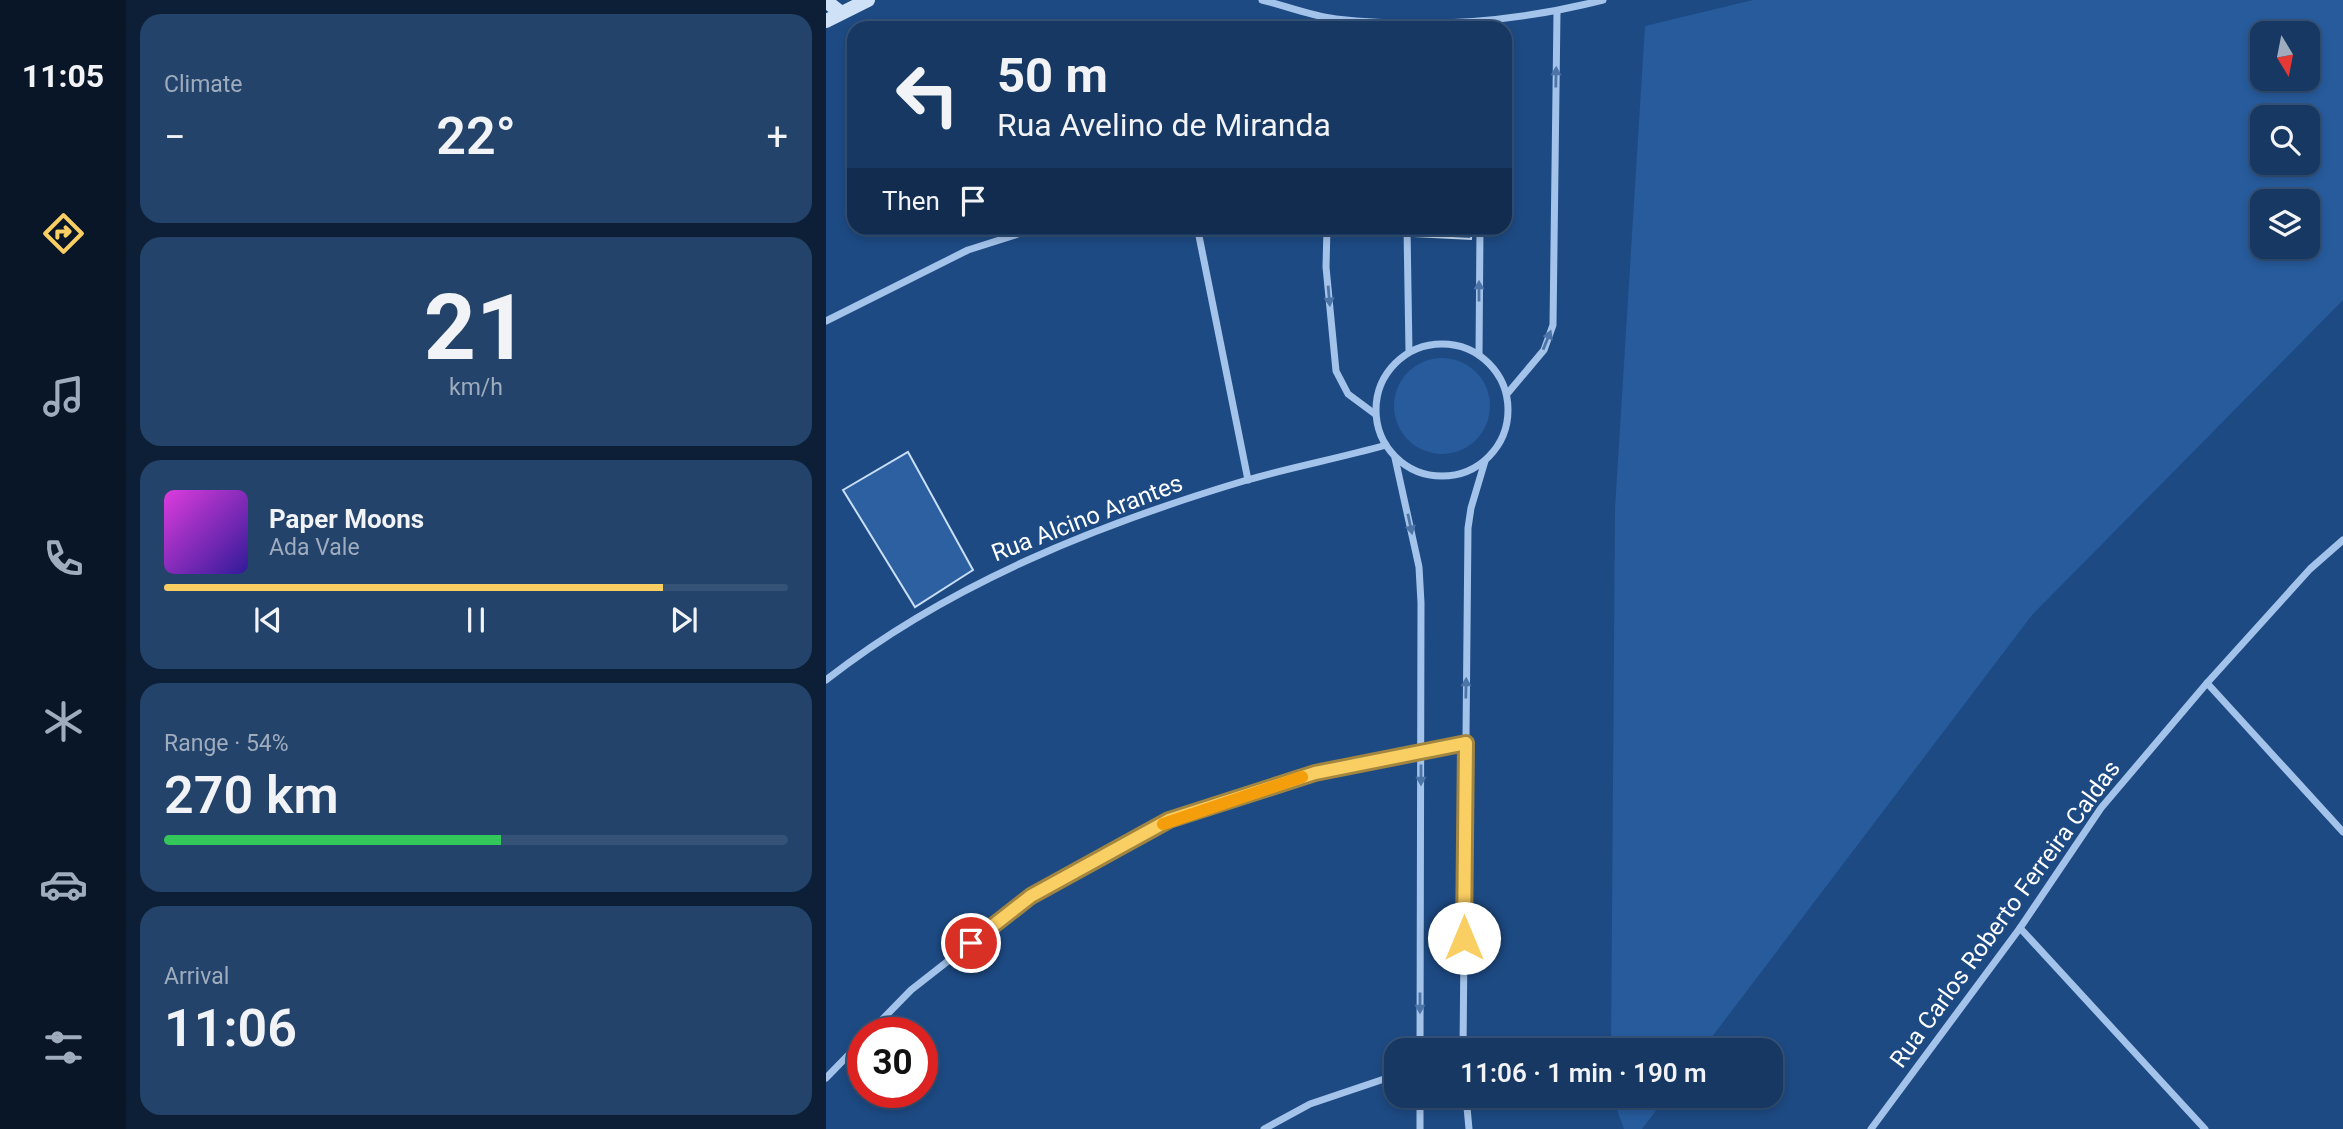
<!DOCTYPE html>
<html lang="en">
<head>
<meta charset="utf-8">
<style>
	:root { --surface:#163862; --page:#23436b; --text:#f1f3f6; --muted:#9eacbe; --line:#355277; --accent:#f9ce62 }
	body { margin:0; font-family:Roboto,sans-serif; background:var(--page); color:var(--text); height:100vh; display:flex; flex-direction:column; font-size:26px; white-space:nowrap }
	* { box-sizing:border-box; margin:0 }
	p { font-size:23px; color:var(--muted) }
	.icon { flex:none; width:38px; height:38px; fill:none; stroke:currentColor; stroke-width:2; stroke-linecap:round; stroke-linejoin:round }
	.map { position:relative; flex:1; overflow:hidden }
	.drawer { display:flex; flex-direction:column; gap:14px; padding:14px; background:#0c1f36; width:700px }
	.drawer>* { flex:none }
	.banner { position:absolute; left:21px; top:21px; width:665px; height:214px; border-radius:21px; box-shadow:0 4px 10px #0003,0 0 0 2px var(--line); background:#163862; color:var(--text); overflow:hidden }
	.needle { width:46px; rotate:170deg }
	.controls { position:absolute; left:1424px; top:21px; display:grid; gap:14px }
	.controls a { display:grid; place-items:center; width:70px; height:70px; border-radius:14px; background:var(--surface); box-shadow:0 4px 10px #0003,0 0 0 2px var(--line); font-size:35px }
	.speed { position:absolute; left:21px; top:1017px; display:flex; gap:14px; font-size:35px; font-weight:700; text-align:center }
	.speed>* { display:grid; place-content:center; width:91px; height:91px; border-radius:50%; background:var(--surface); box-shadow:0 4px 10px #0003,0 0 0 2px var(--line); line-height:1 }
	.speed .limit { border:10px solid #d22; background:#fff; color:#111 }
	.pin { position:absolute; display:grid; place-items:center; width:60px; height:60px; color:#fff; margin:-30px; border:4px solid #fff; border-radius:50%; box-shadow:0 2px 7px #0007 }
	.me { position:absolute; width:77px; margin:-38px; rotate:0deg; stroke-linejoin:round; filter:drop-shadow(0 0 5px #0008) }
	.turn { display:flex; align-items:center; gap:24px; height:147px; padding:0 35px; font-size:32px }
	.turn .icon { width:91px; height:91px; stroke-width:2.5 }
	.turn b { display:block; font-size:49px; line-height:60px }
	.then { display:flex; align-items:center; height:66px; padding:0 35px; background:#0003; gap:14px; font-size:26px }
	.big { font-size:52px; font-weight:600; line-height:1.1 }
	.drawer .tile { flex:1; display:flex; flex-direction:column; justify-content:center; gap:10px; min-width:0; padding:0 24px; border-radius:21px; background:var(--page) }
	.drawer .dial { align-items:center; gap:0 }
	.dial b { font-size:91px; line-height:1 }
	.song { display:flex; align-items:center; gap:21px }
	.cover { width:84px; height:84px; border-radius:10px; background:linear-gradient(135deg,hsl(300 70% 55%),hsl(250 70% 35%)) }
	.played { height:7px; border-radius:4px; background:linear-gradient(90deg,var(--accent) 80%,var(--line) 80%) }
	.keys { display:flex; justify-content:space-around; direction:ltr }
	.heat { display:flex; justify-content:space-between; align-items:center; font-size:38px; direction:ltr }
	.charge { height:10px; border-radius:5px; background:linear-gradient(90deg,#34c759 54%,var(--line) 0) }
	.trip { position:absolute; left:558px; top:1038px; width:399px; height:70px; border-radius:21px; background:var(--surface); box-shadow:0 4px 10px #0003,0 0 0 2px var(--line); font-weight:600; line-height:70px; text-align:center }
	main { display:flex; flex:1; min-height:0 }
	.menu { display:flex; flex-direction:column; width:126px; justify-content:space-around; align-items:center; background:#091627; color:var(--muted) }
	.menu .icon { width:49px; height:49px }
	.menu .selected { color:var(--accent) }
	.menu b { font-size:32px; color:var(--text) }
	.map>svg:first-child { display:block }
	.green { fill:#275b9c; fill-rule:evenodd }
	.building { fill:#2d60a1; stroke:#c8def7; stroke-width:2 }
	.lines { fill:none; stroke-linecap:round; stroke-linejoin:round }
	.street { stroke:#a4c3ea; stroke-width:7 }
	.secondary { stroke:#cfe1f7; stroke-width:14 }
	.oneway { fill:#4c74a7 }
	.route-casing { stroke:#a28640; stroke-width:18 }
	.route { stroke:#f9ce62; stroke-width:12 }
	.slow { stroke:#f59e0b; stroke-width:12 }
	.labels { text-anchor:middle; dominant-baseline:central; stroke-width:7; stroke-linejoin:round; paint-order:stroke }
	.street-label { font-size:24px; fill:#fff; stroke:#1d4a83 }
</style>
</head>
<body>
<main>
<nav class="menu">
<b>11:05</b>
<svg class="icon selected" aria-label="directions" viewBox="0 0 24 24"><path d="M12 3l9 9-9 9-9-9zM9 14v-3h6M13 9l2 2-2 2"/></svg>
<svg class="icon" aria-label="music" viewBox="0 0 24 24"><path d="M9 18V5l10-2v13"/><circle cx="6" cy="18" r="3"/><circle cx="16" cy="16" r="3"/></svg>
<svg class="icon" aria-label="phone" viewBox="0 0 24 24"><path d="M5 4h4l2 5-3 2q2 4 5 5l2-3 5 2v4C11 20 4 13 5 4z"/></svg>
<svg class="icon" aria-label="climate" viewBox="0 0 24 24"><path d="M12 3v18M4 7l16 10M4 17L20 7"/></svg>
<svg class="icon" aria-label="car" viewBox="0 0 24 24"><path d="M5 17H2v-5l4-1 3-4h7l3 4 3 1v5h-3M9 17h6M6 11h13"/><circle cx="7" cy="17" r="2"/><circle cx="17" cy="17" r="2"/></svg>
<svg class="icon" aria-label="filters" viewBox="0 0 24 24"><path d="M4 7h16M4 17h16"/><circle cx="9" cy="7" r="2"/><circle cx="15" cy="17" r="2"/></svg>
</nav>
<section class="drawer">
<div class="tile"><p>Climate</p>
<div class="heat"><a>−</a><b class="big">22°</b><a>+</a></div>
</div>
<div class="tile dial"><b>21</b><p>km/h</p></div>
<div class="tile">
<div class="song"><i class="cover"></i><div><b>Paper Moons</b><p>Ada Vale</p></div></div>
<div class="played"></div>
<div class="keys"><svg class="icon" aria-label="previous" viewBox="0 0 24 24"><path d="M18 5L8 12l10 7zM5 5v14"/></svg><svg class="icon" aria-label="pause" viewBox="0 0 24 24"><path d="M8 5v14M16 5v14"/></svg><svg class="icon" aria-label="next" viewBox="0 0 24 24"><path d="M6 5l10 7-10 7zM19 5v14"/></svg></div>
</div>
<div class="tile"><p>Range · 54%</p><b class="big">270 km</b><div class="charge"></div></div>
<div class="tile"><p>Arrival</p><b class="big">11:06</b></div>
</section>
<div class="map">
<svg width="1517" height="1129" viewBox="0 0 1517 1129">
	<rect width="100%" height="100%" fill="#1d4a83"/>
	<!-- green -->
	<g class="green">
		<path d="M927,0h590v300l-311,315 -330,435h-91l4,-542 30,-482zM1437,33h45v46h-45zM1437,117h45v46h-45zM1437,201h45v46h-45z"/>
		<circle cx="616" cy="406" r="48"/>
		<path d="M786,1096h55l-25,33h-18z"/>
	</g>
	<!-- building -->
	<g class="building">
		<path d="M589,228h57l-1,11 -57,-3z"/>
		<path d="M82,452l65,118 -58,37 -72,-117z"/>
	</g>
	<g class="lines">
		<!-- street -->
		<g class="street">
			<path d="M436,0c24,6 49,16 74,19 90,10 180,3 267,-19"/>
			<path d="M369,228l3,3 50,249"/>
			<path d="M501,228l-1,39 10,104 12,23 27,20"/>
			<path d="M581,228l2,124"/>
			<path d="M0,321l142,-71 69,-22"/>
			<circle cx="616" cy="410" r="66"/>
			<path d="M653,355l1,-127"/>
			<path d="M681,394l37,-44 9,-25 4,-313"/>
			<path d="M569,458l24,109 2,36 -1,447"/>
			<path d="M0,680c122,-96 273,-156 421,-200 45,-13 93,-22 139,-35"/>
			<path d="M1381,683l136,149"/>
			<path d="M1194,928l185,201"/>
			<path d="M44,1032l41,-42 120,-94 138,-76 146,-47 151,-30"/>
			<path d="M637,1050l5,-522 3,-20 14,-47"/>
			<path d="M0,1078l37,-38"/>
			<path d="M640,1096l3,33"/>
			<path d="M438,1129l46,-25 86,-29"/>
			<path d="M594,1129v-33"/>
			<path d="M1045,1129l149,-201 81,-120 106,-125 103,-114 33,-29"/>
		</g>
		<!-- secondary -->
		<g class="secondary">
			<path d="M0,1l14,11"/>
			<path d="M0,21l42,-21"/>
		</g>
	</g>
	<!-- one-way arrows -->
	<defs><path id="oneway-solid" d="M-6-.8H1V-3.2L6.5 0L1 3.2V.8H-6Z" transform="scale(1.75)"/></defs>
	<g class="oneway">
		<use href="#oneway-solid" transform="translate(730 77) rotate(-89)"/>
		<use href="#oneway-solid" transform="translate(653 291) rotate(-90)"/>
		<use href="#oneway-solid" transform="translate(503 296) rotate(85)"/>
		<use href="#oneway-solid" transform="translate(721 340) rotate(-68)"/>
		<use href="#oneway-solid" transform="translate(584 524) rotate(78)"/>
		<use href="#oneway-solid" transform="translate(640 688) rotate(-89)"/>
		<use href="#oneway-solid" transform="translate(595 775) rotate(90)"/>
		<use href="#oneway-solid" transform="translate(594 1003) rotate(90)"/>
	</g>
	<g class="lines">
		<defs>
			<path id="route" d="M145,943l60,-47 138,-76 146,-47 151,-30 -2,195"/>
		</defs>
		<!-- route casing -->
		<use href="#route" class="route-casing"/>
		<!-- route -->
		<use href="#route" class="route"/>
		<!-- slow -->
		<path class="slow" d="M337,824l139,-47"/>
	</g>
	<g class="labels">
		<!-- street labels -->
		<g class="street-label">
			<text transform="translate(261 518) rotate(-21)">Rua Alcino Arantes</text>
			<text transform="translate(1179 914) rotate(-54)">Rua Carlos Roberto Ferreira Caldas</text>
		</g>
	</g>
</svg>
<div class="controls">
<a><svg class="needle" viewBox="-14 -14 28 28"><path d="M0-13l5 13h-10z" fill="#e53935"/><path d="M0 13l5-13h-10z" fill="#9eacbe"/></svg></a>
<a><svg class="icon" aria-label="search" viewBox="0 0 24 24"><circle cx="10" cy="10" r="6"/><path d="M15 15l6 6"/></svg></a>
<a><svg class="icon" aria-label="layers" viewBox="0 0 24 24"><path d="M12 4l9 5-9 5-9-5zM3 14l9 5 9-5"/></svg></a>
</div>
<div class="speed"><div class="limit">30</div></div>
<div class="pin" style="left:145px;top:943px;background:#d93025"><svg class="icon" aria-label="arrive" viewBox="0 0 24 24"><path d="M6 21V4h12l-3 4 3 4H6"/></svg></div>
<svg class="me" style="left:638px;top:938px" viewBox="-20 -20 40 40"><circle r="19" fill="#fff"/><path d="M0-13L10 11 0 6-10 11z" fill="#f9ce62"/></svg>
<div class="trip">11:06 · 1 min · 190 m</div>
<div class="banner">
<div class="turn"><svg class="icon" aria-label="left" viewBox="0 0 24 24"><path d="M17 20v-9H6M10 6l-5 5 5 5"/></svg><div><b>50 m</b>Rua Avelino de Miranda</div></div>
<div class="then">Then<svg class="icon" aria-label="arrive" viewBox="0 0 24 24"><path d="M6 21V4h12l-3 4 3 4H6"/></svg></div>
</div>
</div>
</main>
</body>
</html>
